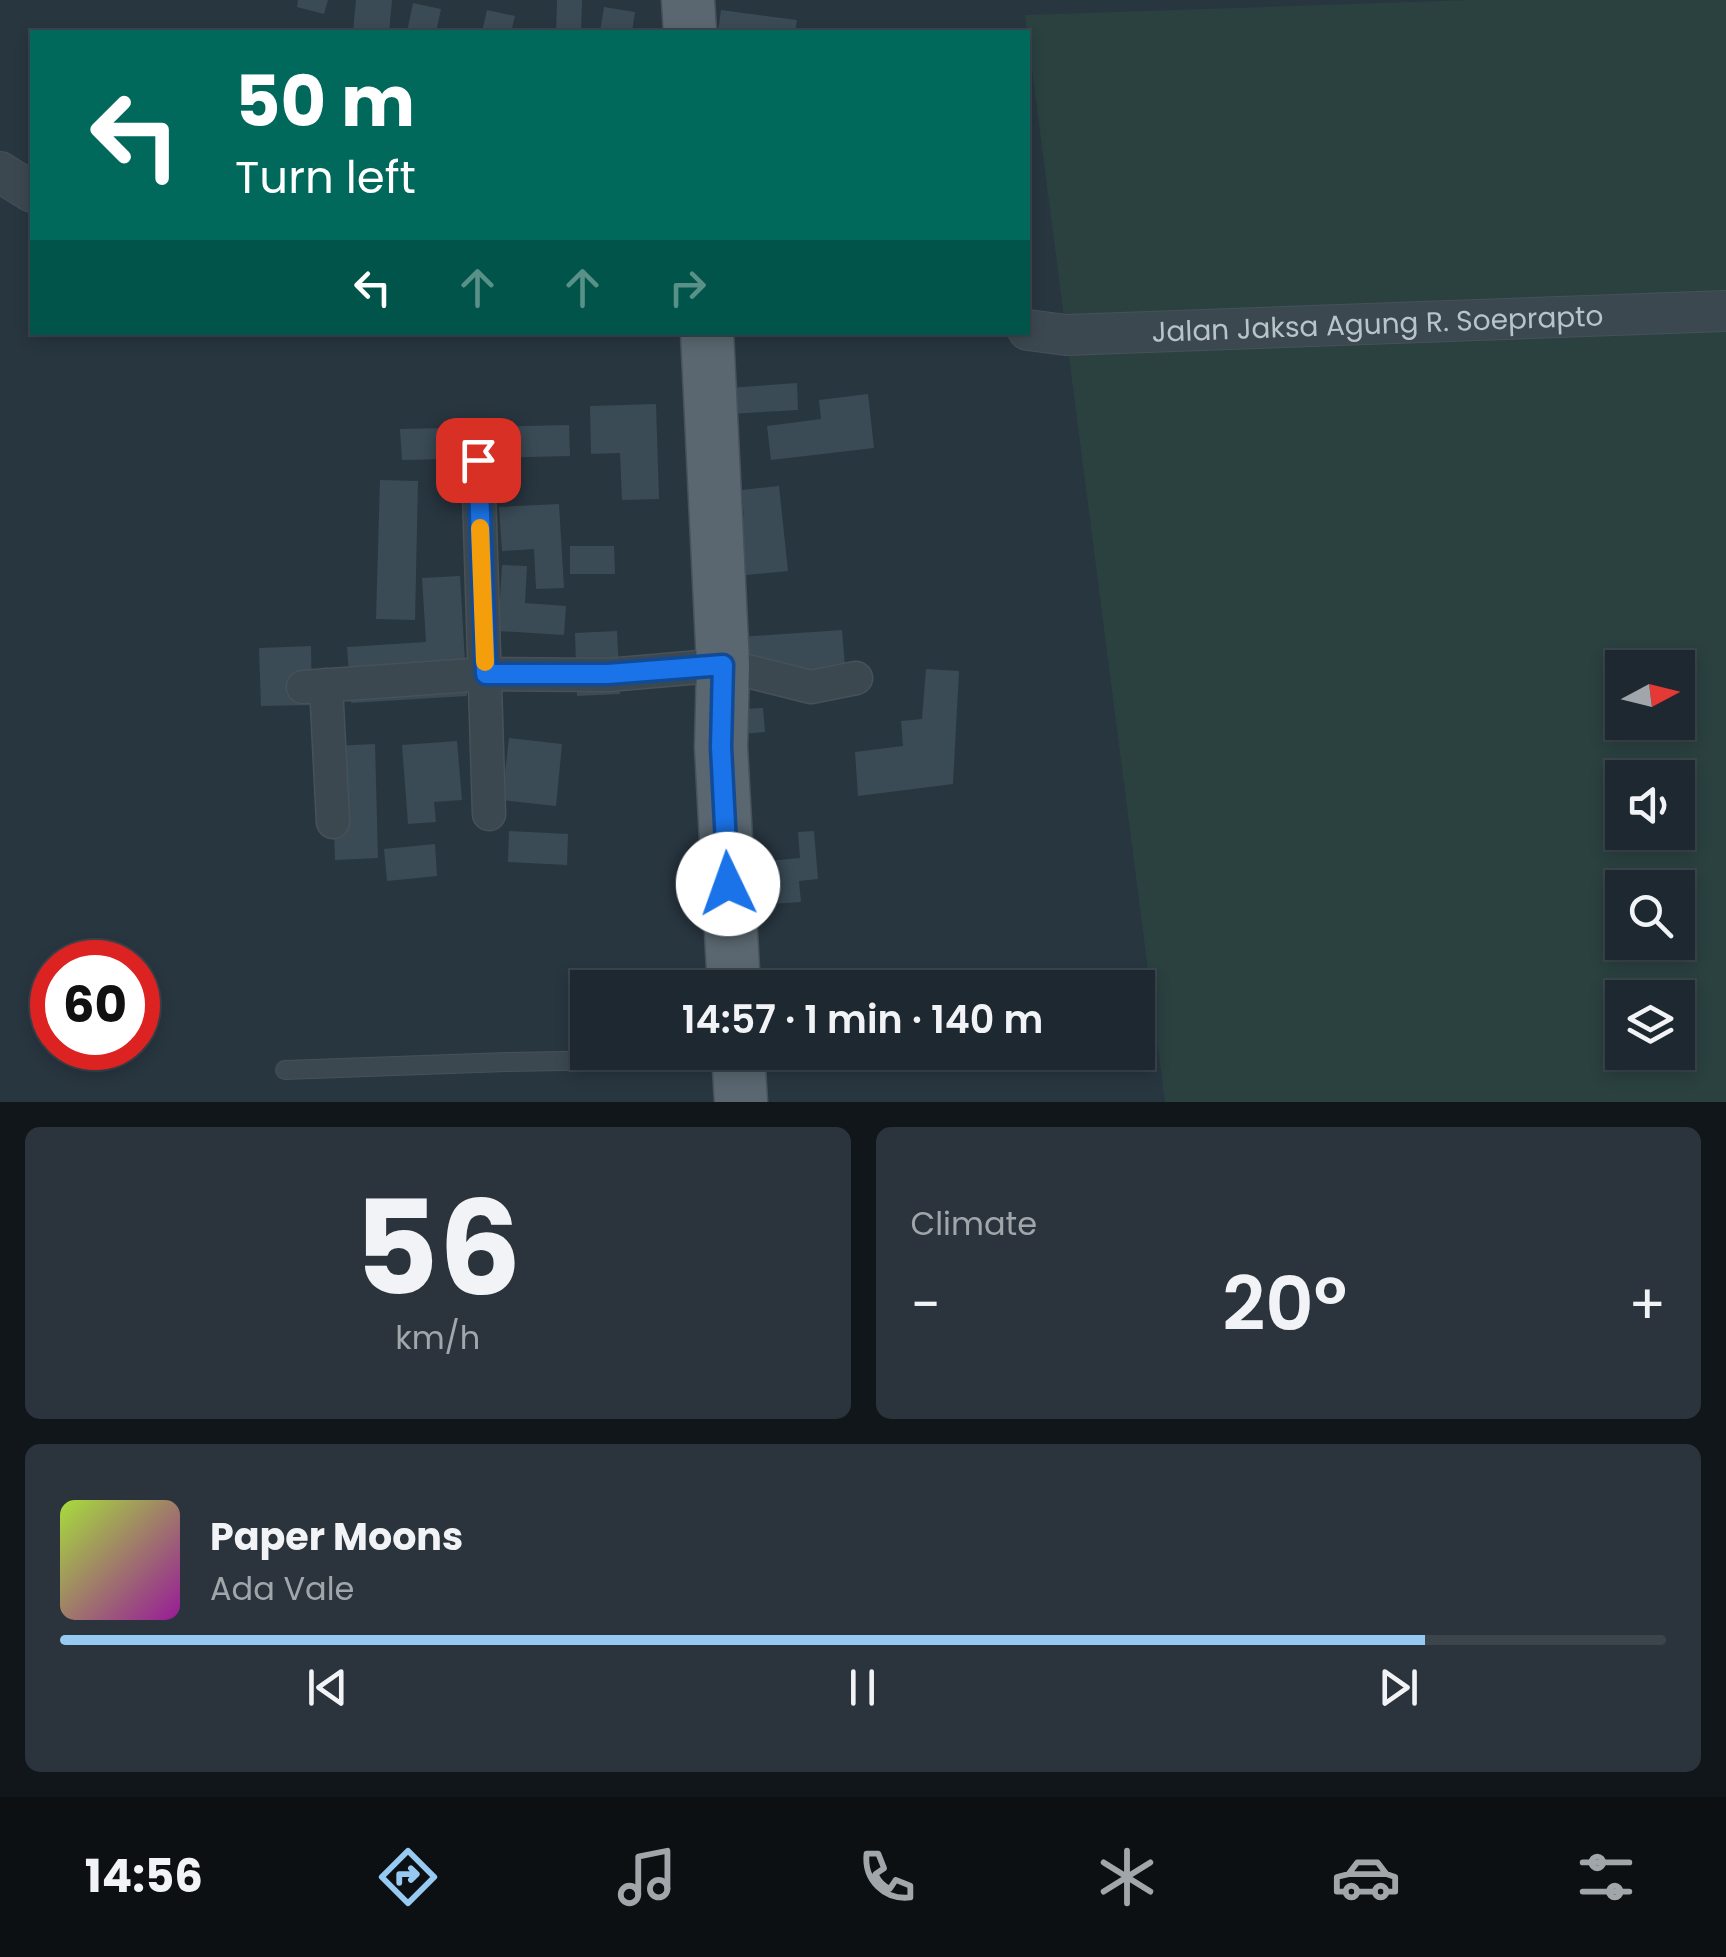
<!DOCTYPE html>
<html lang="en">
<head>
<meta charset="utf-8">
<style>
	:root { --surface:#1e2830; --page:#2b343c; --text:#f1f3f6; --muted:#a1a6ab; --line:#3c444c; --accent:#96caf2 }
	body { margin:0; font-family:Poppins,sans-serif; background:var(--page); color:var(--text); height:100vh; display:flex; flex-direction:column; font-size:38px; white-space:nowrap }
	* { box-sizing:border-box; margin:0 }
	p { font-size:32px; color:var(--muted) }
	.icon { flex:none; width:55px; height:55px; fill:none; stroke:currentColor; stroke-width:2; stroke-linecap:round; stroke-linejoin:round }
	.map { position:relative; height:1102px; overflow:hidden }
	.panel { display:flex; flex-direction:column; gap:25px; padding:25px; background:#10161a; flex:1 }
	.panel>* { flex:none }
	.guide { position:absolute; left:30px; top:30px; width:1000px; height:305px; border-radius:0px; box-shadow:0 5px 15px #0003,0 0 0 2px var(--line); background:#00695c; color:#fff; overflow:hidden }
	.needle { width:65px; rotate:83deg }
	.tools { position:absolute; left:1605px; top:650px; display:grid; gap:20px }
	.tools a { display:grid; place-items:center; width:90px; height:90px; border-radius:0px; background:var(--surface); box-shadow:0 5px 15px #0003,0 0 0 2px var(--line); font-size:50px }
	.speed { position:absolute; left:30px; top:940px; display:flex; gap:20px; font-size:50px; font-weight:700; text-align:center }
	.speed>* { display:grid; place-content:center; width:130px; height:130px; border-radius:50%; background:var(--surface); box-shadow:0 5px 15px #0003,0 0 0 2px var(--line); line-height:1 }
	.speed .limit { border:15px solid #d22; background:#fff; color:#111 }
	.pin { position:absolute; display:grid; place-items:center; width:85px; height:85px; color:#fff; margin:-42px; border-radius:20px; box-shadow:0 5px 15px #0006 }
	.me { position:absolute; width:110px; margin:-55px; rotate:357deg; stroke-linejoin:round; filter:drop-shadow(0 0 8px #0008) }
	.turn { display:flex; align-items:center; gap:35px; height:210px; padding:0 40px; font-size:45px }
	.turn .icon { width:130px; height:130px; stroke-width:2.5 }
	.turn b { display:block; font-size:70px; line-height:85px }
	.lanes { display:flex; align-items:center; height:95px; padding:0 40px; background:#0003; justify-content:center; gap:50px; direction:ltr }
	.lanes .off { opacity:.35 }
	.big { font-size:75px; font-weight:600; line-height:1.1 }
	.panel .tile { flex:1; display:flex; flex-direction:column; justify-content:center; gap:15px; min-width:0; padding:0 35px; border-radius:15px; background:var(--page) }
	.panel .dial { align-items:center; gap:0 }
	.dial b { font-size:130px; line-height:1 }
	.song { display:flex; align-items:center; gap:30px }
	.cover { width:120px; height:120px; border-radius:15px; background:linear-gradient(135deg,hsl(80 70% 55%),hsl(300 70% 35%)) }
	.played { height:10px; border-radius:5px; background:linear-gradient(90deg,var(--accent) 85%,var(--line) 85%) }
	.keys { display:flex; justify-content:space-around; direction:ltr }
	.heat { display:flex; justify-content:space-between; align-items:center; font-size:55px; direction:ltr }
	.panel .tiles { flex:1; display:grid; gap:25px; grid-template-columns:1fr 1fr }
	.tile:last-child { grid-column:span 2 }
	.trip { position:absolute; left:570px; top:970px; width:585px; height:100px; border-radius:0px; background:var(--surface); box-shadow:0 5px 15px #0003,0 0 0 2px var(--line); font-weight:600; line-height:100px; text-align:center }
	.tab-bar { display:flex; height:160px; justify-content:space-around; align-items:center; background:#0c1013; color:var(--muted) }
	.tab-bar .icon { width:70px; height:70px }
	.tab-bar .on { color:var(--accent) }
	.tab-bar b { font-size:45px; color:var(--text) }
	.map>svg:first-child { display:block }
	.green { fill:#2a4140; fill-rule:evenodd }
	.building { fill:#3a4b56 }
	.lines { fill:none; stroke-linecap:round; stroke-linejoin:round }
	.service-casing { stroke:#465159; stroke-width:20 }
	.minor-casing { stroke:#465159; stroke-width:35 }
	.tertiary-casing { stroke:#465159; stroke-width:42 }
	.primary-casing { stroke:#465159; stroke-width:55 }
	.service { stroke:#3c4850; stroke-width:18 }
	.minor { stroke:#3c4850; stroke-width:32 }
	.tertiary { stroke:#3c4850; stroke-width:40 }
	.primary { stroke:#5a6770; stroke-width:52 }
	.route-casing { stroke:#114b97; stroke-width:25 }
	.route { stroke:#1a73e8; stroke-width:18 }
	.slow { stroke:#f59e0b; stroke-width:18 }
	.labels { text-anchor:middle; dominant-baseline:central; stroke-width:10; stroke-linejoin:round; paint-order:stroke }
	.street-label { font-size:28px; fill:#b9c3ca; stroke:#202d35 }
</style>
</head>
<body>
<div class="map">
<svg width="1726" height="1102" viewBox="0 0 1726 1102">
	<rect width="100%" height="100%" fill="#283640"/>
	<!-- green -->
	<path class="green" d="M1470,0h256v1102h-561l-140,-1087zM1622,668h56v54h-56zM1622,778h56v54h-56zM1622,888h56v54h-56zM1622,998h56v54h-56z"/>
	<!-- building -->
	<g class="building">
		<path d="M298,0h30l-4,14 -27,-7z"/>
		<path d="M356,0h36l-3,32h-36z"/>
		<path d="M557,0h25l-1,32h-25z"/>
		<path d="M413,3l28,6 -5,23h-29z"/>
		<path d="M604,7l31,5 -3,20h-32z"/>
		<path d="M487,10l28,6 -4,16h-29z"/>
		<path d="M721,10l76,10 -2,12h-77z"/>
		<path d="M797,383l1,27 -69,4 -1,-26z"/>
		<path d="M868,394l6,54 -103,12 -4,-34 54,-7 -2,-19z"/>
		<path d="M656,404l3,95 -37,1 -2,-47 -29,1 -1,-48z"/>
		<path d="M569,425l1,31 -168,4 -2,-31z"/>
		<path d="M380,480l38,1 -3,139 -39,-1z"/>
		<path d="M779,486l9,85 -52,5 -6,-58 14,-2 -3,-26z"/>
		<path d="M559,504l5,84 -28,1 -2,-40 -32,2 -3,-44z"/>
		<path d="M570,546h44l1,28h-45z"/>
		<path d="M502,565l25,1 -2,37 41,3 -2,29 -66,-4z"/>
		<path d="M460,576l7,120 -116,7 -4,-56 79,-5 -4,-64z"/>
		<path d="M842,630l3,37 -103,8 -3,-38z"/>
		<path d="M617,631l3,63 -43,2 -2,-63z"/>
		<path d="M311,646l1,59 -51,1 -2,-58z"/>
		<path d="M926,669l33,2 -6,113 -95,12 -3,-44 48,-6 -2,-25 21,-2z"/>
		<path d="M763,708l2,24 -22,2 -2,-25z"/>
		<path d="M509,738l53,6 -6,62 -54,-6z"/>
		<path d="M457,741l5,59 -28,2 2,20 -28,2 -6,-79z"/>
		<path d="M375,744l3,114 -43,2 -4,-114z"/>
		<path d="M509,831l59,3 -1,31 -59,-3z"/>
		<path d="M814,831l4,48 -19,2 2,21 -31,2 -3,-43 33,-3 -2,-26z"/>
		<path d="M435,844l2,32 -50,5 -3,-32z"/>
	</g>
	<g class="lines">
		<defs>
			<path id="service" d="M285,1070l221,-8 228,-4"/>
			<g id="minor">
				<path d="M478,460l11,354"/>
				<path d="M326,685l7,137"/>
				<path d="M303,687l183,-13 122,1 115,-10 88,22 45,-9"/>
			</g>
			<g id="tertiary">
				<path d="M0,172l32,20"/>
				<path id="s1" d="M1028,330l38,5 660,-24"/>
			</g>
			<g id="primary">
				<path d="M688,0l2,32"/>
				<path d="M707,332l16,333 -2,82 13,241"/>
				<path d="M738,1052l3,50"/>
			</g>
		</defs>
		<!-- service casing -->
		<use href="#service" class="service-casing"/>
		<!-- minor casing -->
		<use href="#minor" class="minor-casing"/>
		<!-- tertiary casing -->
		<use href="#tertiary" class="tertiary-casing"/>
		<!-- primary casing -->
		<use href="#primary" class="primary-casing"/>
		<!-- service -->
		<use href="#service" class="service"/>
		<!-- minor -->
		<use href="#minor" class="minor"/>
		<!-- tertiary -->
		<use href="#tertiary" class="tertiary"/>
		<!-- primary -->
		<use href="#primary" class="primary"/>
	</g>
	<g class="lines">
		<defs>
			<path id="route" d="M478,460l8,214h122l115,-9 -2,82 7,137"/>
		</defs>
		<!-- route casing -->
		<use href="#route" class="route-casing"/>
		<!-- route -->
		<use href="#route" class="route"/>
		<!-- slow -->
		<path class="slow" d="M480,528l5,134"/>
	</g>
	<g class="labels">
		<!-- street labels -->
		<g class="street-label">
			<text stroke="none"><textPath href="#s1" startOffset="350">Jalan Jaksa Agung R. Soeprapto</textPath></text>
		</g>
	</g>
</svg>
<div class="tools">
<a><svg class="needle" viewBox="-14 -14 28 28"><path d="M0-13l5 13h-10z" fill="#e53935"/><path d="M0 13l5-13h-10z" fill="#a1a6ab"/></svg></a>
<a><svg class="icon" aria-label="sound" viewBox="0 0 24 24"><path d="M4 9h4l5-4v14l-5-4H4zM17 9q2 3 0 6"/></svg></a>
<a><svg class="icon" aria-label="search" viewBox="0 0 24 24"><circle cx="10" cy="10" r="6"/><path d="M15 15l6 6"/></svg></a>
<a><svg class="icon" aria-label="layers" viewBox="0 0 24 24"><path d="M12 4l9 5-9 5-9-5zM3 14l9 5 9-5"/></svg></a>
</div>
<div class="speed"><div class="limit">60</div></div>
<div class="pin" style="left:478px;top:460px;background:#d93025"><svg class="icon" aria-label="arrive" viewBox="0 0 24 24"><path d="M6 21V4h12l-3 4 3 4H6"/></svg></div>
<svg class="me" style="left:728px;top:884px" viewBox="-20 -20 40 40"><circle r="19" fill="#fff"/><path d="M0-13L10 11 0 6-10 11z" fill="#1a73e8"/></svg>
<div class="trip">14:57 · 1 min · 140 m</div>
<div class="guide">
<div class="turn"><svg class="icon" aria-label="left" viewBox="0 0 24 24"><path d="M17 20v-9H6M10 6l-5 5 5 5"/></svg><div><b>50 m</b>Turn left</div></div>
<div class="lanes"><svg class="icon" aria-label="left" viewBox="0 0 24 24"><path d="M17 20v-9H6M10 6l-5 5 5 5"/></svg><svg class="icon off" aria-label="ahead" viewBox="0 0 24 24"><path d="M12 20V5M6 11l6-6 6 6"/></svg><svg class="icon off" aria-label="ahead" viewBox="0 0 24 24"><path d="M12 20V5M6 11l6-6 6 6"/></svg><svg class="icon off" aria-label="right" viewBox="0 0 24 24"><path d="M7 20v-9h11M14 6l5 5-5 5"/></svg></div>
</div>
</div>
<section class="panel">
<div class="tiles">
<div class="tile dial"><b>56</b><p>km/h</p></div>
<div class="tile"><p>Climate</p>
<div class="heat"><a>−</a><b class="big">20°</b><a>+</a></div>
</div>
<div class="tile">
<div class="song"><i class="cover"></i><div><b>Paper Moons</b><p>Ada Vale</p></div></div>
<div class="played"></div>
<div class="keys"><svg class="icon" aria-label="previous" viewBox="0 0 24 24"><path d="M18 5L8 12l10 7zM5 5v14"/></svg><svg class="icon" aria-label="pause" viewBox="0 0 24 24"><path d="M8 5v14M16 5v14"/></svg><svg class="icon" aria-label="next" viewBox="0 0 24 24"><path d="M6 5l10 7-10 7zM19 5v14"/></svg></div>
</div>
</div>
</section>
<nav class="tab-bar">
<b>14:56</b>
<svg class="icon on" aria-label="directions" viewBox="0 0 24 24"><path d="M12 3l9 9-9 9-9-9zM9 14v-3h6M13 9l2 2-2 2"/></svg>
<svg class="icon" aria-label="music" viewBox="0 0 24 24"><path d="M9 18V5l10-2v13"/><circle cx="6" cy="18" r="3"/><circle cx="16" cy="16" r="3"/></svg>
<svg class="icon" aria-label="phone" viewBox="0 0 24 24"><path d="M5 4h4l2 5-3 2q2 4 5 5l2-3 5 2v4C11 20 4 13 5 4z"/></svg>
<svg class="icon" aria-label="climate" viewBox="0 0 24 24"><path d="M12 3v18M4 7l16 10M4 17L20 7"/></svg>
<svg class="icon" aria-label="car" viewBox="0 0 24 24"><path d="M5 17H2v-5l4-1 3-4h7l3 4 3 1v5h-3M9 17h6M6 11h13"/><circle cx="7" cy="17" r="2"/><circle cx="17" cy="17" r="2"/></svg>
<svg class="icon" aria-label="filters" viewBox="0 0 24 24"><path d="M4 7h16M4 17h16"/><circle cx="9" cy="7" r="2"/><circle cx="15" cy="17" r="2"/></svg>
</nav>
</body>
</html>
